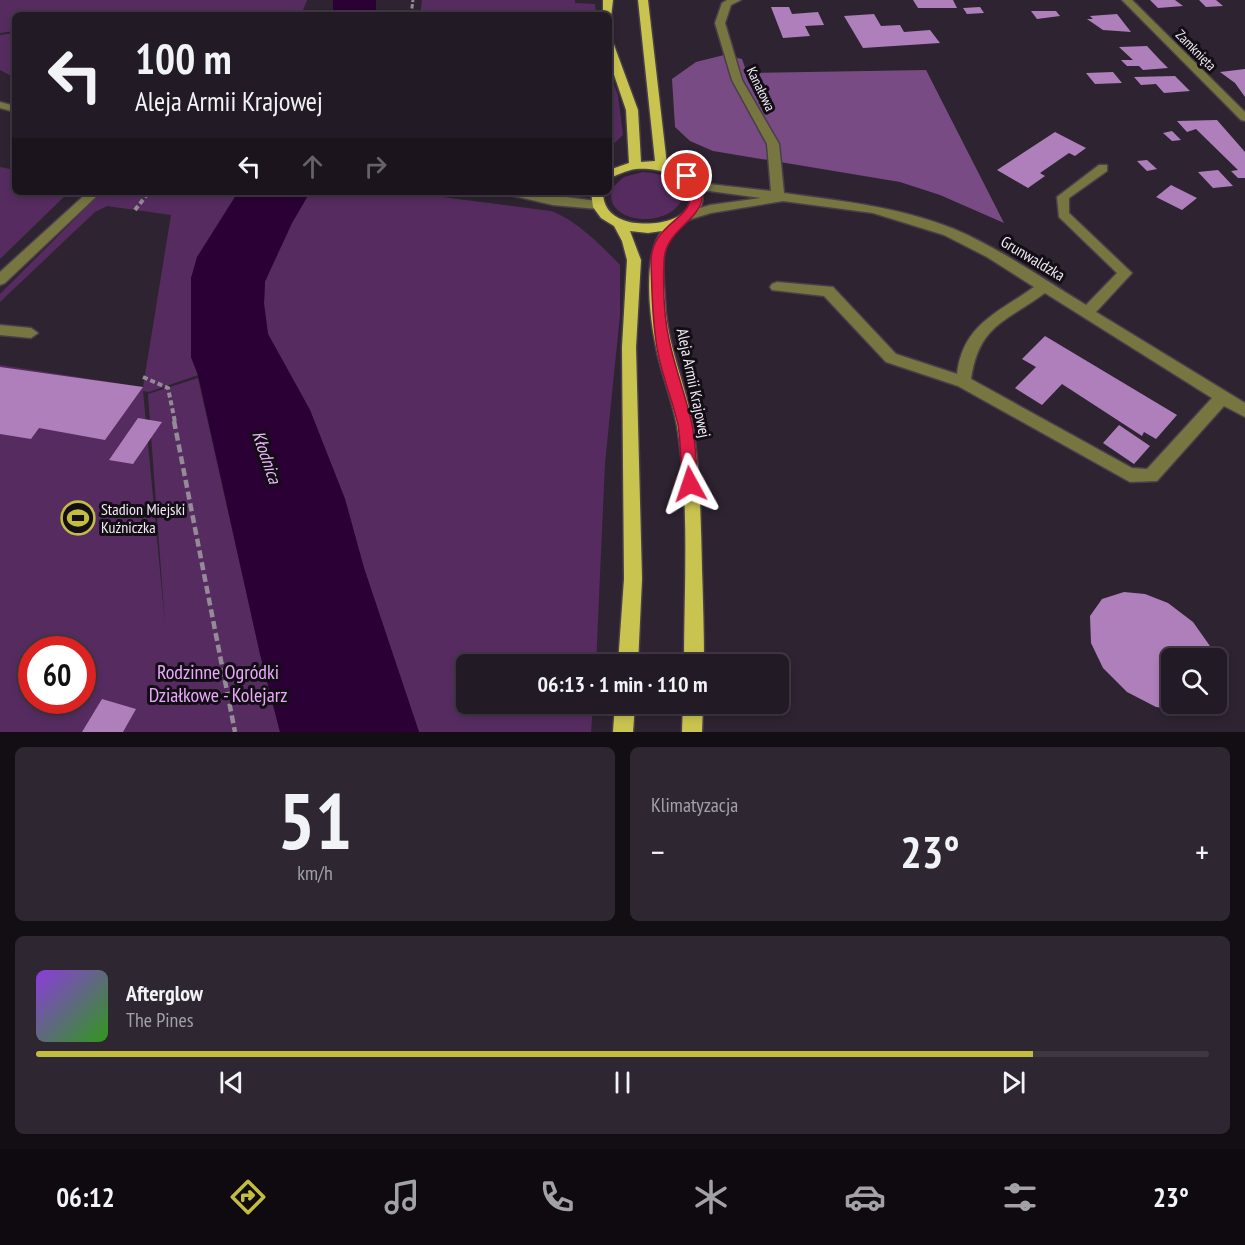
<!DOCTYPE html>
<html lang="pl">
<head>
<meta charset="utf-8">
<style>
	:root { --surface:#221a25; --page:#2e2732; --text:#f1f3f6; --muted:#a2a1a7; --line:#3f3842; --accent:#c2bd3f }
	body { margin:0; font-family:"PT Sans Narrow",sans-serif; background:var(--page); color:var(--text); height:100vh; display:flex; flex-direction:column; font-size:22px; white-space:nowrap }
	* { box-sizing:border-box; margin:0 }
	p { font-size:20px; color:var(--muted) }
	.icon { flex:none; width:33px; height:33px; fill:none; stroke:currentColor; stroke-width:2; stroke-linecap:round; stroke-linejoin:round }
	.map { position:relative; height:732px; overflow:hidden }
	.sheet { display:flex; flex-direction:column; gap:15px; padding:15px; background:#130e14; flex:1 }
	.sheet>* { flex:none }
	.top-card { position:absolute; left:12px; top:12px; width:600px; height:183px; border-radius:9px; box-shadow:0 3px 9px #0003,0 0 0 2px var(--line); background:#221a25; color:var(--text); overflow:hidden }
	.controls { position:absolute; left:1161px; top:648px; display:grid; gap:12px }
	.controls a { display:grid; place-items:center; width:66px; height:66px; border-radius:9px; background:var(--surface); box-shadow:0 3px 9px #0003,0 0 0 2px var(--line); font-size:30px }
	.speed { position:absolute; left:18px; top:636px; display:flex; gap:12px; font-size:30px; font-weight:700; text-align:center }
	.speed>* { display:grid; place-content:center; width:78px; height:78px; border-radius:50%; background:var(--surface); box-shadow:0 3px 9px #0003,0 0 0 2px var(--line); line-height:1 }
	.speed .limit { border:9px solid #d22; background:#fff; color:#111 }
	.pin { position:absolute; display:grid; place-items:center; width:51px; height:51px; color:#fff; margin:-26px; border:3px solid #fff; border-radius:50%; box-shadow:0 2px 6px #0007 }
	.me { position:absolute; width:66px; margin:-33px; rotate:355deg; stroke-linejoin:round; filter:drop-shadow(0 0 4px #0008) }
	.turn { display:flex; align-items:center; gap:21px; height:126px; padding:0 24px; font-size:27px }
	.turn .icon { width:78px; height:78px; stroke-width:2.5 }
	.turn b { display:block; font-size:42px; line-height:51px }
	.lanes { display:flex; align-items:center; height:57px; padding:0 24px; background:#0003; justify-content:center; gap:30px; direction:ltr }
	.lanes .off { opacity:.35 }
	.big { font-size:45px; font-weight:700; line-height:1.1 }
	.sheet .card { flex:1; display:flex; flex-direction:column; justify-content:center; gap:9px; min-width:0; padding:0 21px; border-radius:9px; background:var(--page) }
	.sheet .dial { align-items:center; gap:0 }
	.dial b { font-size:78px; line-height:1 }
	.song { display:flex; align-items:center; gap:18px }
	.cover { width:72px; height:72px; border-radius:9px; background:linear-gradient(135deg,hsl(270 70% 55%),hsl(110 70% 35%)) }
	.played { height:6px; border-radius:3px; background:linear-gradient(90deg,var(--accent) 85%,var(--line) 85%) }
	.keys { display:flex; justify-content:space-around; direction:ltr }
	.heat { display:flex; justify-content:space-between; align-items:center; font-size:33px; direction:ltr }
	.sheet .tiles { flex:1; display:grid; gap:15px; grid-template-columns:1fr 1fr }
	.card:last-child { grid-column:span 2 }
	.trip { position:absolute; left:456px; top:654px; width:333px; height:60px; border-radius:9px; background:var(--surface); box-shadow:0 3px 9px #0003,0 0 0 2px var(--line); font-weight:700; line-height:60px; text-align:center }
	.dock { display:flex; height:96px; justify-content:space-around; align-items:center; background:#0e0a0f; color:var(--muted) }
	.dock .icon { width:42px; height:42px }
	.dock .on { color:var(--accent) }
	.dock b { font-size:27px; color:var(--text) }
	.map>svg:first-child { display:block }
	.green { fill:#562c60; fill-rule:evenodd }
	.forest { fill:#784b84 }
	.water { fill:#2b0035 }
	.building { fill:#af7fbb }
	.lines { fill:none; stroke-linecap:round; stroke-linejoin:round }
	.minor-casing { stroke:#493f4c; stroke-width:3 }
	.major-casing { stroke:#493f4c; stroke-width:3 }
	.path-far2 { stroke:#958b97; stroke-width:3; stroke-dasharray:4.5 2; stroke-linecap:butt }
	.path-far1 { stroke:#958b97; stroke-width:4; stroke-dasharray:5 3; stroke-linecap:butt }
	.path { stroke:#958b97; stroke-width:4.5; stroke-dasharray:8 4; stroke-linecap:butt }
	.minor { fill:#777641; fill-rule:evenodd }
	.major { fill:#c9c44f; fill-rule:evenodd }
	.route { fill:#e11d48; stroke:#92132f; stroke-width:1.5 }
	.labels { text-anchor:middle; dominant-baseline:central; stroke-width:6; stroke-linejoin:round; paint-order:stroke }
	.far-street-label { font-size:14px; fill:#f2eaf4; stroke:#130e15 }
	.street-label { font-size:16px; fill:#f2eaf4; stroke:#130e15 }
	.poi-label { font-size:16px; fill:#f2eaf4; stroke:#130e15; text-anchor:start }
	.water-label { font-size:18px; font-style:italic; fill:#ecb8f9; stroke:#130e15 }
	.near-park-label { font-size:20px; fill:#eba9fc; stroke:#130e15 }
</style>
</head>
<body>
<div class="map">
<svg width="1245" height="732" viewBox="0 0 1245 732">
	<rect width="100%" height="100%" fill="#2e2331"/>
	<!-- green -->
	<g class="green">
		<path d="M0,0h307l-6,15h-286v16l-15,2z"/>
		<path d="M422,0h153v3l20,1 1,11h-176z"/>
		<path d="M15,33v45l-15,-8v-35z"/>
		<path d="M609,73l9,22 5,40 -14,13z"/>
		<path d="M0,167l15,3v22h54l-69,67z"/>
		<path d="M643,172c18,2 35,5 40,25 -13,35 -84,26 -70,-10l11,-10z"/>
		<path d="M102,192h136l-47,86v79l7,18 -49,17 -6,-1 22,233 -17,-230 50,-16 62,276 20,78h-280v-367l143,22 28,-172 -64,-9 -12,6 -95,90v-8zM32,650h50v50h-50z"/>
		<path d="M310,192h94l147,19c25,9 51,35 69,54v50l-15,148 -9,201h-130v40h127l-2,28h-172l-55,-164 -19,-69 -35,-89 -42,-76 -4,-30 1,-22 27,-59z"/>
	</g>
	<!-- forest -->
	<path class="forest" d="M724,55l18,4 5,14 179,-3 78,153 -64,-28 -40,-13 -187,-31 -23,-10 -15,-14 -3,-48 24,-17z"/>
	<!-- water -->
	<g class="water">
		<rect x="333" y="0" width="43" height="15"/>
		<path d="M238,192h72l-18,31 -27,58 -1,23 4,30 42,76 35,89 19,69 55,164h-139l-20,-78 -62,-279 -7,-18v-79l6,-21z"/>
	</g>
	<!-- building -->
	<g class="building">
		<path d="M913,0h40l4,8h-39z"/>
		<path d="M1150,0h25l8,6 -25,2z"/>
		<path d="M1199,0h17l7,6 -17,1z"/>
		<path d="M771,7h18l3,7 26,-2 6,13 -19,1 5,10 -27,2z"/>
		<path d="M980,7l4,6 -17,1 -4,-6z"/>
		<path d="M1031,11h25l4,5 -23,3z"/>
		<path d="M874,14l7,12 19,-1 4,7 26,-2 10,13 -77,5 -19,-32z"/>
		<path d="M1117,14l14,18 -28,-2 -16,-11h6l-3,-3z"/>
		<path d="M1147,46l13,14 8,8 -25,2 -4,-4h-12l-6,-6h12l-14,-13z"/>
		<path d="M1245,69v28l-10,-14 -15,-11z"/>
		<path d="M1113,72l9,11 -27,1 -9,-11z"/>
		<path d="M1175,76l15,15 -26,2 -8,-9 -15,1 -7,-8z"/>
		<path d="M1217,120l28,32v26h-7l-7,-7 7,-1 -42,-41 -9,3 -10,-11z"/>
		<path d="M1172,131l9,9 -9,1 -9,-8z"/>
		<path d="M1055,132l31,16 -11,8 -6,-3 -29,20 5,3 -17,12 -31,-18z"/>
		<path d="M1147,160l10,9 -10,2 -10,-10z"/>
		<path d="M1218,170l15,16 -20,2 -15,-16z"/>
		<path d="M1171,185l26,13 -15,12 -26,-13z"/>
		<path d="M1045,336l132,79 -21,24 -12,-7 -2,4 -80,-52 -20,21 -27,-17 21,-21 -14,-8z"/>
		<path d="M0,367l143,20 -38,53 -66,-12 -8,11 -31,-5z"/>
		<path d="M138,418l24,4 -29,42 -24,-4z"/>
		<path d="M1119,425l31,21 -16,18 -31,-21z"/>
		<path d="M1124,592l21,2 23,9 25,19 17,24 5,12h-43v46h29l-18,6 -27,-3 -29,-15 -24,-24 -12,-25 -1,-27 12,-17z"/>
		<path d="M102,699l34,10 -13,23h-41z"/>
	</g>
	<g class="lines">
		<defs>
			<g id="minor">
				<path d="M727,0h14l-10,5 -6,18 17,57 37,64 5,49c57,8 116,14 170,36 47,20 89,50 132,76l31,-32 -58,-56 -2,-20 42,-32h8v6l-38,27v15l63,60 -36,39 149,91v14l-21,-11 -67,75 -27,1 -172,-96 -72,-24 -62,-66 -52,-6 -2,-3 2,-3 5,-2 56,5 63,67 61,20c6,-50 41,-61 77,-87l-47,-30 -43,-22 -71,-22 -90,-12 -72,12 -23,7 -4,-1v-6l26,-8 51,-7 -66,-9 -6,-4 2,-3 80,9 -4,-47 -35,-64 -17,-57 7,-20zM1045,293l167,105 -65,71 -15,-1 -161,-89c8,-54 34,-57 74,-86z"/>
				<path d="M1122,0h10l113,112v9l-4,-1z"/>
				<path d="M0,102l15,4v6l-15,-4z"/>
				<path d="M88,192h13l-96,91 -5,2v-13z"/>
				<path d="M508,192c30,0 60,6 90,9l6,4 -6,4 -45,-4 -43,-10z"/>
				<path d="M0,325l31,3 7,5 -7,5 -31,-3z"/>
			</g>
			<g id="major">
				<path d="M603,0h10l-2,17 -8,-2z"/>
				<path d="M638,0h10l19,165c12,3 23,8 30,18 19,29 -16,36 -28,57 -9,16 -5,41 -4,59 1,45 21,84 28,128 7,47 8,95 9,142 1,32 2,64 2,95h-20c0,-77 6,-162 -7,-238 -5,-28 -17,-55 -22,-84 -6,-29 -12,-88 7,-111l-14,2 -18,-2 11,29 -5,87 6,232 -4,85h-20l6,-85 -2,-232 5,-87 -5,-19 -8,-15 -13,-8 -8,-11 -2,-15h12c0,14 7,23 20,28 17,7 60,5 67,-17 9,-28 -36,-36 -54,-34 -9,1 -18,6 -27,9v-8l20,-7 -3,-53 -17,-50v-18l5,3 24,65 3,52 14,-1z"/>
				<path d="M615,704h20l-2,28h-20z"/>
				<path d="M683,704h20l-1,28h-20z"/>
			</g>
		</defs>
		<!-- minor casing -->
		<use href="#minor" class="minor-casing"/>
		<!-- major casing -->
		<use href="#major" class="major-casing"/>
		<!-- path-far2 -->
		<path class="path-far2" d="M411,15l2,-15"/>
		<!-- path-far1 -->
		<g class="path-far1">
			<path d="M135,210l14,-18"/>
			<path d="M143,377l25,11 7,34"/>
		</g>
		<!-- path -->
		<path class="path" d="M174,421l61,311"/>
		<!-- minor -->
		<use href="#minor" class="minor"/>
		<!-- major -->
		<use href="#major" class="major"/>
	</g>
	<!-- route -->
	<path class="route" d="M683,174h8c36,41 -27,47 -27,88 -1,25 0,57 6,82 6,27 16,53 22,80 4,20 4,41 6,60l-8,7 -8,-7c-1,-19 -1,-40 -4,-59 -6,-28 -19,-56 -22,-84 -4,-26 -4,-52 -5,-78 -1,-48 62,-43 30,-87z"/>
	<!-- icons -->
	<defs>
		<symbol id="stadium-ring" viewBox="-11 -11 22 22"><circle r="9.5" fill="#130e15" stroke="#c2bd3f" stroke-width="1.5"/><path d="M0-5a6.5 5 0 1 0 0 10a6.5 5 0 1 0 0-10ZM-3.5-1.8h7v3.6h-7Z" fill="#c2bd3f"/></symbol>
	</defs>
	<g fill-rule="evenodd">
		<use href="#stadium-ring" x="59" y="499" width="38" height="38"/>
	</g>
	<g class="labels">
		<!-- far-street labels -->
		<g class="far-street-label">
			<text transform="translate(1196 50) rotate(45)">Zamknięta</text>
			<text transform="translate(761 89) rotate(64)">Kanałowa</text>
		</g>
		<!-- street labels -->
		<g class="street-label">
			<text transform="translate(1033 258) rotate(31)">Grunwaldzka</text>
			<text transform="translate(694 383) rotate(78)">Aleja Armii Krajowej</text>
		</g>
		<!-- poi labels -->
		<g class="poi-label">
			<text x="101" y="509">Stadion Miejski<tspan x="101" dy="18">Kuźniczka</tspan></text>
		</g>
		<!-- water labels -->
		<g class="water-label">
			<text transform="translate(267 457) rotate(71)">Kłodnica</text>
		</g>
		<!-- near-park labels -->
		<g class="near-park-label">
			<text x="218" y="672">Rodzinne Ogródki<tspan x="218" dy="23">Działkowe - Kolejarz</tspan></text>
		</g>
	</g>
</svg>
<div class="controls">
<a><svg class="icon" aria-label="search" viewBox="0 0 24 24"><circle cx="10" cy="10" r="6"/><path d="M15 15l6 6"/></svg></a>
</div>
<div class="speed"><div class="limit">60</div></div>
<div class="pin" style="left:687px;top:176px;background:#d93025"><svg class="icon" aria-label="arrive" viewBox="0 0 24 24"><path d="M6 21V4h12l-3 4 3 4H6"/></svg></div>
<svg class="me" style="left:690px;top:484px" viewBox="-20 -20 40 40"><path d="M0-17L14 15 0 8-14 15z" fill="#e11d48" stroke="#fff" stroke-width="4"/></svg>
<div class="trip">06:13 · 1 min · 110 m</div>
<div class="top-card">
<div class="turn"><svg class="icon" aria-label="left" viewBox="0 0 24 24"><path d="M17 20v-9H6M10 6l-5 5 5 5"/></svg><div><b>100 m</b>Aleja Armii Krajowej</div></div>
<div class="lanes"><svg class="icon" aria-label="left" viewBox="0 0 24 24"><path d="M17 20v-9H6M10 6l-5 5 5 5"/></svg><svg class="icon off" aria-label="ahead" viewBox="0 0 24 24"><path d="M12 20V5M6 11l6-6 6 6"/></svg><svg class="icon off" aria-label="right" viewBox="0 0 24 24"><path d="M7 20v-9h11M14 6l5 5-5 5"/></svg></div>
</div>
</div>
<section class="sheet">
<div class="tiles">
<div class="card dial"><b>51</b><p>km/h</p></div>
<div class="card"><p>Klimatyzacja</p>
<div class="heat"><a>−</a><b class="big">23°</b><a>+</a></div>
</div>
<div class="card">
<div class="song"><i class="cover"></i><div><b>Afterglow</b><p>The Pines</p></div></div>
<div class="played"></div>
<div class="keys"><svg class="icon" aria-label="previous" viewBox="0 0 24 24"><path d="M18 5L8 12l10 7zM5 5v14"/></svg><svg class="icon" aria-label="pause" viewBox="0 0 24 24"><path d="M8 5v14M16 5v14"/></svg><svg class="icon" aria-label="next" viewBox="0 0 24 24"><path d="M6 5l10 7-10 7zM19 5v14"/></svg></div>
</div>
</div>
</section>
<nav class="dock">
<b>06:12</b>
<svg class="icon on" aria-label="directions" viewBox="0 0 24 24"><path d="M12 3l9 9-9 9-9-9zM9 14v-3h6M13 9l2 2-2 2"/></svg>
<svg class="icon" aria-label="music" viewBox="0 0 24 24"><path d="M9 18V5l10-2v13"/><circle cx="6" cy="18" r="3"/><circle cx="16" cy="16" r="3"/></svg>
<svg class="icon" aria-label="phone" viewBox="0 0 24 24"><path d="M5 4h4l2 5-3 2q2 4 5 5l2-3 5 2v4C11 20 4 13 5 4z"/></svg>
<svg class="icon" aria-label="climate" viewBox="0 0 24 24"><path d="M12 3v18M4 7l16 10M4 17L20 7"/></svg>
<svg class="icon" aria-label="car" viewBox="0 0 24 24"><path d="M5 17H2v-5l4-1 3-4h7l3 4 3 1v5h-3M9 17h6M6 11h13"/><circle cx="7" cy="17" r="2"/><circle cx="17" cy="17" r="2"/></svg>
<svg class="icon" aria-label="filters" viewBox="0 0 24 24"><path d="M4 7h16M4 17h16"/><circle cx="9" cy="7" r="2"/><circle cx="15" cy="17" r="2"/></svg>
<b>23°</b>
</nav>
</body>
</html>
